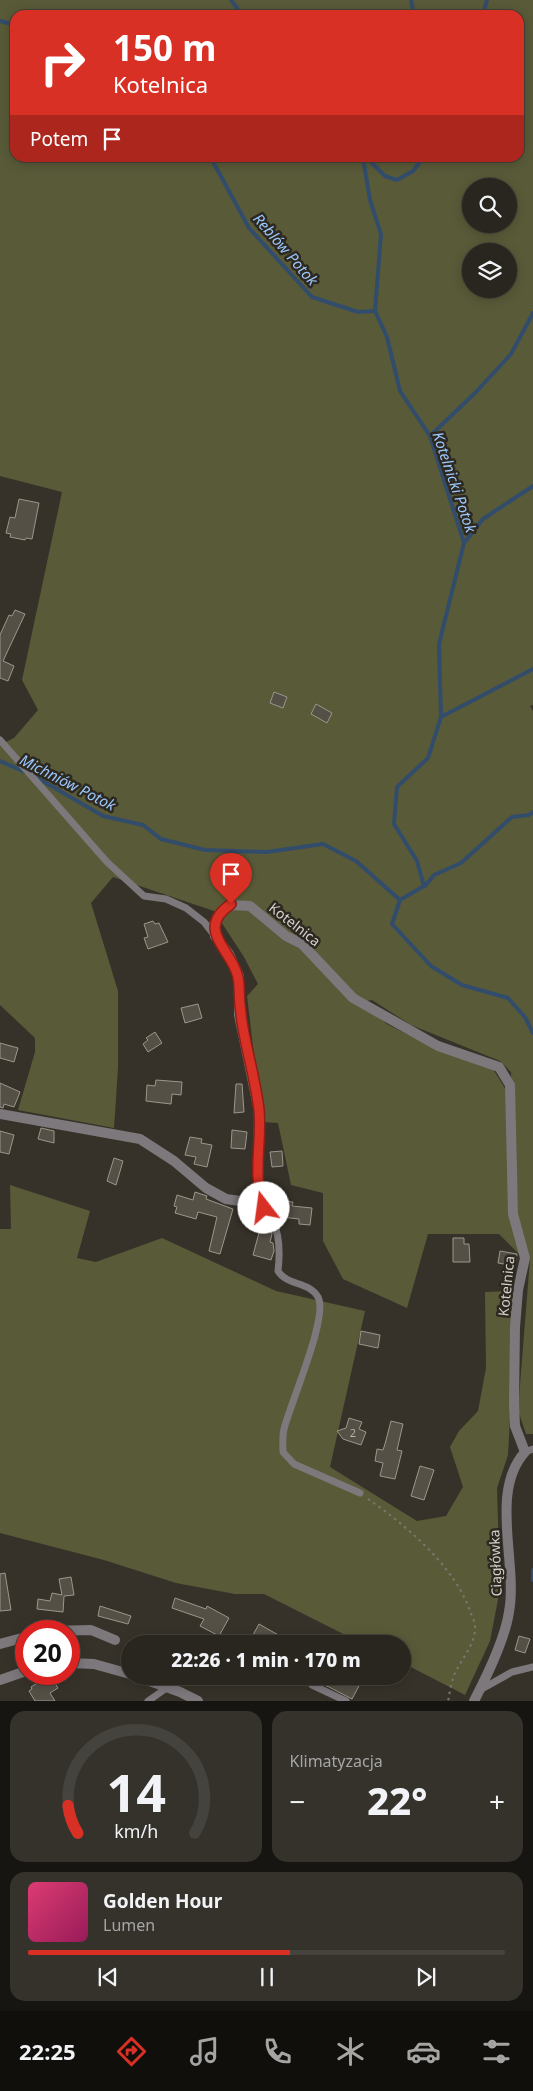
<!DOCTYPE html>
<html lang="pl">
<head>
<meta charset="utf-8">
<style>
	:root { --surface:#29261f; --page:#35322c; --text:#f1f3f6; --muted:#a5a5a4; --line:#45433d; --accent:#d93025 }
	body { margin:0; font-family:"Noto Sans",sans-serif; background:var(--page); color:var(--text); height:100vh; display:flex; flex-direction:column; font-size:19px; white-space:nowrap }
	* { box-sizing:border-box; margin:0 }
	p { font-size:16px; color:var(--muted) }
	.icon { flex:none; width:28px; height:28px; fill:none; stroke:currentColor; stroke-width:2; stroke-linecap:round; stroke-linejoin:round }
	.map { position:relative; height:1701px; overflow:hidden }
	.drawer { display:flex; flex-direction:column; gap:10px; padding:10px; background:#171511; flex:1 }
	.drawer>* { flex:none }
	.guide { position:absolute; left:10px; top:10px; width:514px; height:152px; border-radius:15px; box-shadow:0 2px 12px #0003,0 0 0 1px var(--line); background:#d93025; color:#fff; overflow:hidden }
	.fabs { position:absolute; left:462px; top:178px; display:grid; gap:10px }
	.fabs a { display:grid; place-items:center; width:55px; height:55px; border-radius:50%; background:var(--surface); box-shadow:0 2px 12px #0003,0 0 0 1px var(--line); font-size:25px }
	.speed { position:absolute; left:15px; top:1620px; display:flex; gap:10px; font-size:25px; font-weight:700; text-align:center }
	.speed>* { display:grid; place-content:center; width:65px; height:65px; border-radius:50%; background:var(--surface); box-shadow:0 2px 12px #0003,0 0 0 1px var(--line); line-height:1 }
	.speed .limit { border:8px solid #d22; background:#fff; color:#111 }
	.pin { position:absolute; display:grid; place-items:center; width:42px; height:42px; color:#fff; margin:-51px -21px; border-radius:50% 50% 50% 0; rotate:-45deg; box-shadow:0 0 5px #0007 }
	.pin .icon { rotate:45deg }
	.me { position:absolute; width:55px; margin:-28px; rotate:345deg; stroke-linejoin:round; filter:drop-shadow(0 0 4px #0008) }
	.turn { display:flex; align-items:center; gap:18px; height:105px; padding:0 20px; font-size:22px }
	.turn .icon { width:65px; height:65px; stroke-width:2.5 }
	.turn b { display:block; font-size:35px; line-height:42px }
	.then { display:flex; align-items:center; height:48px; padding:0 20px; background:#0003; gap:10px; font-size:19px }
	.big { font-size:38px; font-weight:800; line-height:1.1 }
	.drawer .card { flex:1; display:flex; flex-direction:column; justify-content:center; gap:8px; min-width:0; padding:0 18px; border-radius:15px; background:var(--page) }
	.drawer .dial { align-items:center; gap:0 }
	.dial svg { height:130px; overflow:visible; fill:none; stroke:var(--line); stroke-width:7; stroke-linecap:round; text-anchor:middle }
	.dial text { fill:var(--text); stroke:none }
	.song { display:flex; align-items:center; gap:15px }
	.cover { width:60px; height:60px; border-radius:8px; background:linear-gradient(135deg,hsl(340 70% 55%),hsl(330 70% 35%)) }
	.played { height:5px; border-radius:2px; background:linear-gradient(90deg,var(--accent) 55%,var(--line) 55%) }
	.keys { display:flex; justify-content:space-around; direction:ltr }
	.heat { display:flex; justify-content:space-between; align-items:center; font-size:28px; direction:ltr }
	.drawer .tiles { flex:1; display:grid; gap:10px; grid-template-columns:1fr 1fr }
	.card:last-child { grid-column:span 2 }
	.trip { position:absolute; left:121px; top:1635px; width:290px; height:50px; border-radius:25px; background:var(--surface); box-shadow:0 2px 12px #0003,0 0 0 1px var(--line); font-weight:800; line-height:50px; text-align:center }
	.menu { display:flex; height:80px; justify-content:space-around; align-items:center; background:#100f0c; color:var(--muted) }
	.menu .icon { width:35px; height:35px }
	.menu .on { color:var(--accent) }
	.menu b { font-size:22px; color:var(--text) }
	.map>svg:first-child { display:block }
	.green { fill:#595a38; fill-rule:evenodd }
	.lines { fill:none; stroke-linecap:round; stroke-linejoin:round }
	.stream { stroke:#324c6b; stroke-width:4 }
	.building { fill:#555046; stroke:#9c968b }
	.path { stroke:#7b776f; stroke-width:2; stroke-dasharray:2.5 4; stroke-linecap:butt }
	.lane { stroke:#7c787c; stroke-width:7 }
	.street { stroke:#7c787c; stroke-width:10 }
	.route-casing { stroke:#8d1f18; stroke-width:12 }
	.route { stroke:#d93025; stroke-width:9 }
	.labels { text-anchor:middle; dominant-baseline:central; stroke-width:5; stroke-linejoin:round; paint-order:stroke }
	.number-label { font-size:11px; fill:#b5b2ab }
	.street-label { font-size:14px; fill:#d5d2cd; stroke:#2d2820 }
	.water-label { font-size:15px; font-style:italic; fill:#9ac8fe; stroke:#2d2820 }
</style>
</head>
<body>
<div class="map">
<svg width="533" height="1701" viewBox="0 0 533 1701">
	<rect width="100%" height="100%" fill="#373229"/>
	<!-- green -->
	<g class="green">
		<path d="M0,0h533v705l-3,1 3,5v723h-7l-8,-24 12,-151 -12,-43 -7,-144 -11,-11 -89,-36 -39,-25 -12,2 27,22 49,25 57,20 13,21 13,164 -20,-20h-71l-21,74 -64,-29 -20,-38v-48l-32,-8 -13,-62 -16,-1 -15,-126 11,-12 -14,-27 -30,-46 -101,-34 -22,26 27,88v77l-4,60 -96,-18 17,-58v-14l-35,-33v-260l14,-7 24,-28 -16,-30 40,-188 -62,-16zM15,15h504v143h-504zM471,186h38v38h-38zM471,251h38v38h-38z"/>
		<path d="M10,1185l80,26 -13,47 19,4 66,-24 114,53 89,20 -35,156 87,54 29,-5 17,-29 -13,-40 9,-16 19,-20 8,-43 -1,-76 28,-1 -1,92 -4,72 -11,33 3,101 -10,52 -25,54 -62,-32 -1,-19h-39l-99,-50h-29l-59,-11 -72,-23 -104,-27v-304h11z"/>
	</g>
	<g class="lines">
		<!-- stream -->
		<g class="stream">
			<path d="M231,0l11,15"/>
			<path d="M411,0l2,10 -1,5"/>
			<path d="M483,15l4,-15"/>
			<path d="M0,21l15,4"/>
			<path d="M211,158l38,70 63,69 46,15 17,-1"/>
			<path d="M363,158l7,42 11,34 -6,77 12,26 13,54 30,45 34,107 -25,101 2,73 -13,41 -31,29 -3,37 23,37 7,25 -24,14 -8,24 39,42 31,19 46,13 17,19 8,16"/>
			<path d="M367,158l18,18 12,4 16,-9 10,-13"/>
			<path d="M430,436l46,-44 35,-38 22,-41"/>
			<path d="M464,543l19,-24 50,-33"/>
			<path d="M441,717l92,-48"/>
			<path d="M0,761l25,11"/>
			<path d="M34,776l69,40 40,9 18,14 44,11 62,2 56,-8 33,17 44,39"/>
			<path d="M425,886l9,-11 27,-12 51,-46 17,-2 4,-3"/>
			<path d="M533,1570v10"/>
		</g>
	</g>
	<!-- building -->
	<g class="building">
		<path d="M19,499l20,4 -7,36 -6,-1 -1,2 -15,-3 1,-3 -5,-1 4,-16 5,1z"/>
		<path d="M15,610l10,4 -22,47 11,5 -6,15 -8,-3v-43l9,-20 3,1z"/>
		<path d="M274,692l13,5 -4,11 -13,-5z"/>
		<path d="M316,704l16,9 -5,10 -16,-9z"/>
		<path d="M153,921l2,3 4,-1 9,19 -20,7 -4,-11 4,-1 -4,-13z"/>
		<path d="M198,1004l4,14 -17,5 -4,-15z"/>
		<path d="M155,1032l7,11 -14,9 -5,-8 5,-4 -2,-2z"/>
		<path d="M0,1043l18,5 -4,14 -14,-4z"/>
		<path d="M156,1080l26,2 -1,13 -9,-1 -1,10 -25,-3 1,-16 8,1z"/>
		<path d="M0,1083l20,9 -6,15 -10,-3 -1,4 -3,-1z"/>
		<path d="M236,1084h6l2,28 -10,1z"/>
		<path d="M41,1128l13,3v12l-16,-4z"/>
		<path d="M232,1130l15,2 -2,17 -14,-1z"/>
		<path d="M0,1131l14,4 -5,19 -9,-2z"/>
		<path d="M190,1137l12,2 -1,4 11,2 -5,22 -13,-3 2,-7 -11,-2z"/>
		<path d="M282,1151l1,15 -11,1 -2,-15z"/>
		<path d="M114,1158l9,3 -7,24 -9,-4z"/>
		<path d="M195,1192l12,4 -1,3 27,10 -13,45 -11,-3 8,-34 -19,-5 -2,7 -21,-6 2,-6 -3,-1 3,-11 16,5z"/>
		<path d="M282,1201l11,1 -1,4 20,2 -2,17 -11,-1v-5l-18,-2z"/>
		<path d="M263,1218l3,2 6,14 -2,8 3,1 1,8 -3,9 -18,-5z"/>
		<path d="M453,1238h11v6h5l1,18h-17z"/>
		<path d="M500,1251l17,3 -2,12 -17,-3z"/>
		<path d="M361,1331l19,4 -2,13 -19,-4z"/>
		<path d="M349,1418l13,4 -3,7 7,3 -5,13 -18,-6 -6,-8 9,-3z"/>
		<path d="M391,1421l12,3 -6,26 5,1 -7,28 -15,-3 3,-13 -8,-2 2,-12 6,1 2,-6z"/>
		<path d="M420,1466l14,4 -10,30 -13,-4z"/>
		<path d="M5,1573l6,37 -11,1v-37z"/>
		<path d="M71,1577l3,18 -10,1 -1,16 -26,-3 1,-10 12,2 2,-8 10,2 -3,-16z"/>
		<path d="M175,1598l31,11 1,-3 22,12 -10,18 -19,-10 4,-7 -32,-11z"/>
		<path d="M100,1606l31,10 -3,8 -30,-8z"/>
		<path d="M259,1624l14,8 22,12h-47z"/>
		<path d="M519,1636l11,3 -5,14 -10,-3z"/>
		<path d="M50,1675l8,13 -8,5 5,8h-20l-6,-10 3,-2 -1,-2z"/>
		<path d="M302,1676h45l13,8 -8,15 -23,-12z"/>
	</g>
	<g class="lines">
		<!-- path -->
		<path class="path" d="M368,1499c38,26 87,68 102,112 2,5 5,11 5,15 1,17 -12,31 -19,45 -5,9 -6,21 -8,30"/>
		<!-- lane -->
		<g class="lane">
			<path d="M0,740l107,122 37,34 22,3 20,9 18,14 11,14"/>
			<path d="M258,1185c3,14 8,23 15,36 7,15 7,33 5,50 9,15 31,10 40,26 11,19 -28,107 -34,132 -2,8 -1,16 -1,23l11,12 66,29"/>
			<path d="M525,1452l8,-3"/>
			<path d="M312,1685l34,16"/>
			<path d="M480,1690l32,-18 21,-5"/>
			<path d="M148,1701l20,-14"/>
		</g>
		<!-- street -->
		<g class="street">
			<path d="M0,1114l140,25 34,22 32,27 20,11 14,2 6,-3 12,-13 1,-74 -20,-96v-39l-10,-22 -14,-18 -1,-12 8,-13 9,-6 19,1 36,30 16,8 51,54 7,4 78,44 61,21 11,18 3,129 12,44 -7,32 -3,37 -1,76 1,23 10,26c-36,40 -7,110 -16,160 -4,27 -22,64 -35,89"/>
			<path d="M50,1631l41,-1 24,10"/>
			<path d="M0,1644l26,-7"/>
			<path d="M69,1663l25,1 36,10"/>
			<path d="M136,1676l44,16 18,9"/>
			<path d="M0,1680l26,-9"/>
		</g>
	</g>
	<g class="lines">
		<defs>
			<path id="route" d="M231,904c-40,28 8,48 8,82 0,44 15,81 20,124 3,33 -7,65 5,98"/>
		</defs>
		<!-- route casing -->
		<use href="#route" class="route-casing"/>
		<!-- route -->
		<use href="#route" class="route"/>
	</g>
	<g class="labels">
		<!-- number labels -->
		<g class="number-label">
			<text x="353" y="1432">2</text>
		</g>
		<!-- street labels -->
		<g class="street-label">
			<text transform="translate(295 924) rotate(38)">Kotelnica</text>
			<text transform="translate(506 1286) rotate(-84)">Kotelnica</text>
			<text transform="translate(495 1563) rotate(-92)">Ciągłówka</text>
		</g>
		<!-- water labels -->
		<g class="water-label">
			<text transform="translate(286 249) rotate(49)">Reblów Potok</text>
			<text transform="translate(455 482) rotate(71)">Kotelnicki Potok</text>
			<text transform="translate(68 782) rotate(27)">Michniów Potok</text>
		</g>
	</g>
</svg>
<div class="fabs">
<a><svg class="icon" aria-label="search" viewBox="0 0 24 24"><circle cx="10" cy="10" r="6"/><path d="M15 15l6 6"/></svg></a>
<a><svg class="icon" aria-label="layers" viewBox="0 0 24 24"><path d="M12 4l9 5-9 5-9-5zM3 14l9 5 9-5"/></svg></a>
</div>
<div class="speed"><div class="limit">20</div></div>
<div class="pin" style="left:231px;top:904px;background:#d93025"><svg class="icon" aria-label="arrive" viewBox="0 0 24 24"><path d="M6 21V4h12l-3 4 3 4H6"/></svg></div>
<svg class="me" style="left:264px;top:1208px" viewBox="-20 -20 40 40"><circle r="19" fill="#fff"/><path d="M0-13L10 11 0 6-10 11z" fill="#d93025"/></svg>
<div class="trip">22:26 · 1 min · 170 m</div>
<div class="guide">
<div class="turn"><svg class="icon" aria-label="right" viewBox="0 0 24 24"><path d="M7 20v-9h11M14 6l5 5-5 5"/></svg><div><b>150 m</b>Kotelnica</div></div>
<div class="then">Potem<svg class="icon" aria-label="arrive" viewBox="0 0 24 24"><path d="M6 21V4h12l-3 4 3 4H6"/></svg></div>
</div>
</div>
<section class="drawer">
<div class="tiles">
<div class="card dial"><svg viewBox="0 0 100 80">
<path d="M14 69A42 42 0 1 1 86 69"/>
<path d="M14 69A42 42 0 0 1 8 52" stroke="#d93025"/>
<text x="50" y="56" font-size="32" font-weight="700">14</text>
<text x="50" y="72" font-size="11">km/h</text>
</svg></div>
<div class="card"><p>Klimatyzacja</p>
<div class="heat"><a>−</a><b class="big">22°</b><a>+</a></div>
</div>
<div class="card">
<div class="song"><i class="cover"></i><div><b>Golden Hour</b><p>Lumen</p></div></div>
<div class="played"></div>
<div class="keys"><svg class="icon" aria-label="previous" viewBox="0 0 24 24"><path d="M18 5L8 12l10 7zM5 5v14"/></svg><svg class="icon" aria-label="pause" viewBox="0 0 24 24"><path d="M8 5v14M16 5v14"/></svg><svg class="icon" aria-label="next" viewBox="0 0 24 24"><path d="M6 5l10 7-10 7zM19 5v14"/></svg></div>
</div>
</div>
</section>
<nav class="menu">
<b>22:25</b>
<svg class="icon on" aria-label="directions" viewBox="0 0 24 24"><path d="M12 3l9 9-9 9-9-9zM9 14v-3h6M13 9l2 2-2 2"/></svg>
<svg class="icon" aria-label="music" viewBox="0 0 24 24"><path d="M9 18V5l10-2v13"/><circle cx="6" cy="18" r="3"/><circle cx="16" cy="16" r="3"/></svg>
<svg class="icon" aria-label="phone" viewBox="0 0 24 24"><path d="M5 4h4l2 5-3 2q2 4 5 5l2-3 5 2v4C11 20 4 13 5 4z"/></svg>
<svg class="icon" aria-label="climate" viewBox="0 0 24 24"><path d="M12 3v18M4 7l16 10M4 17L20 7"/></svg>
<svg class="icon" aria-label="car" viewBox="0 0 24 24"><path d="M5 17H2v-5l4-1 3-4h7l3 4 3 1v5h-3M9 17h6M6 11h13"/><circle cx="7" cy="17" r="2"/><circle cx="17" cy="17" r="2"/></svg>
<svg class="icon" aria-label="filters" viewBox="0 0 24 24"><path d="M4 7h16M4 17h16"/><circle cx="9" cy="7" r="2"/><circle cx="15" cy="17" r="2"/></svg>
</nav>
</body>
</html>
